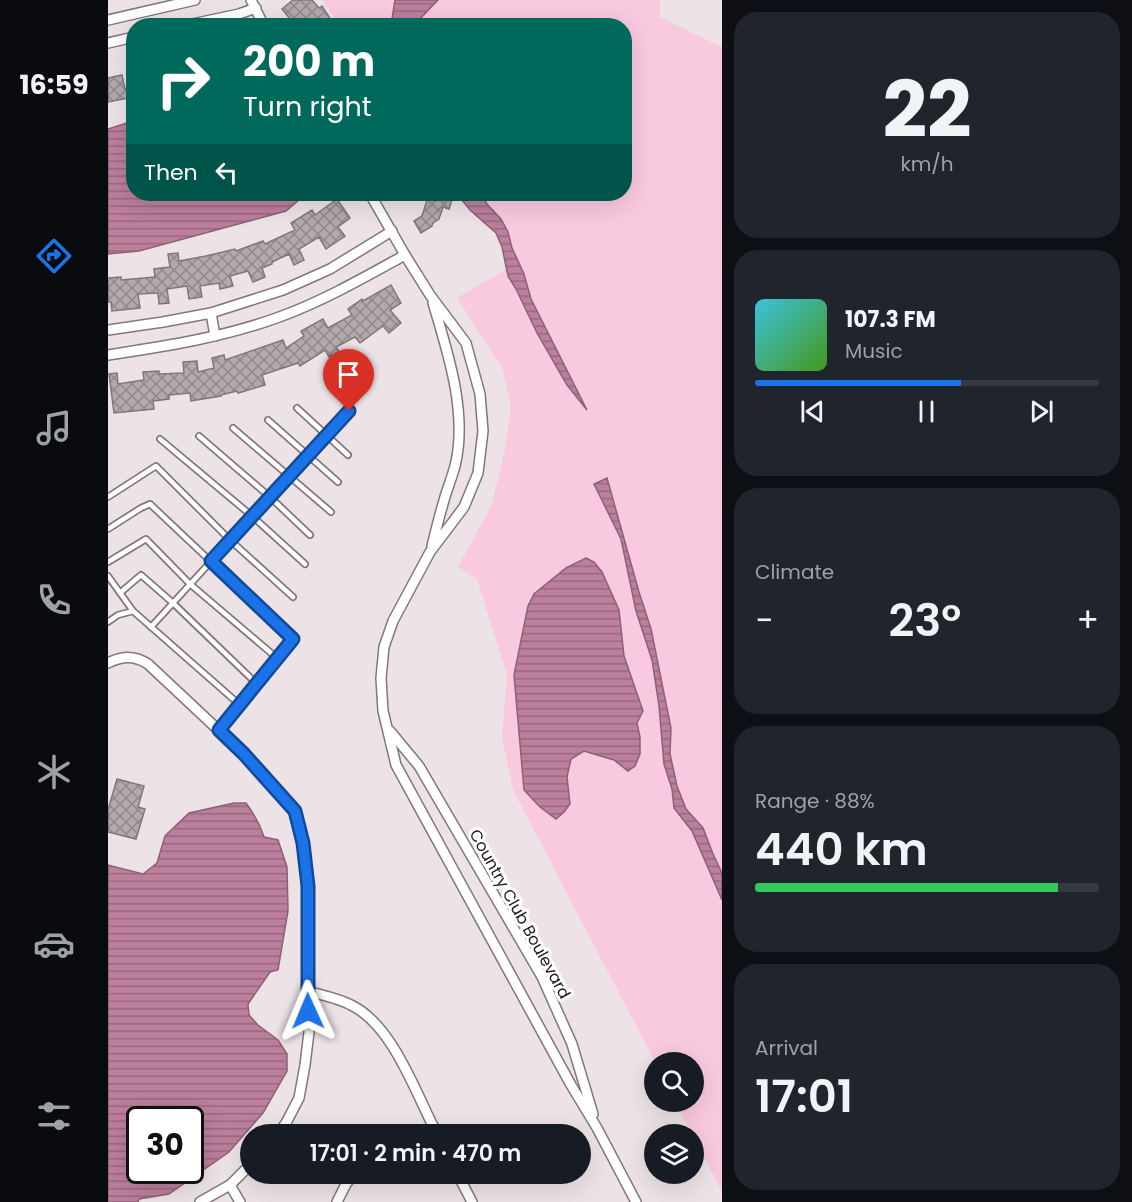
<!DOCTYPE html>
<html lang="en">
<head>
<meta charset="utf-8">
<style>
	:root { --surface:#171b24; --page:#20242c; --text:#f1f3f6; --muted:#9ea1a6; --line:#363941; --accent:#1a73e8 }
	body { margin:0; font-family:Poppins,sans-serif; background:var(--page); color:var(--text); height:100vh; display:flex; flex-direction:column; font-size:22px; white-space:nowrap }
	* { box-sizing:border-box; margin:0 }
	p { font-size:20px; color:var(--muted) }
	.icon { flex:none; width:33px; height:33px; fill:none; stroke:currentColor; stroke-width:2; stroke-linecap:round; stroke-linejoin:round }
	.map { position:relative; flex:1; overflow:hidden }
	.side { display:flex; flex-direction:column; gap:12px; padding:12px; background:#0d0f14; width:410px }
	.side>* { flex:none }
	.banner { position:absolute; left:18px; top:18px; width:506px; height:183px; border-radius:24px; box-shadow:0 6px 24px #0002; background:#00695c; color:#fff; overflow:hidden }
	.tools { position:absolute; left:536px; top:1052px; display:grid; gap:12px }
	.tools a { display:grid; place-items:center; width:60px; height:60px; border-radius:50%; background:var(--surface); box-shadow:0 6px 24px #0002; font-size:30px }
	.speed { position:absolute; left:18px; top:1106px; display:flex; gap:12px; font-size:30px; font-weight:700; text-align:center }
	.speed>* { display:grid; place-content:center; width:78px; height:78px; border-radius:50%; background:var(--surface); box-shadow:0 6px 24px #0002; line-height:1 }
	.speed .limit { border:3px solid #111; border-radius:9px; background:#fff; color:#111 }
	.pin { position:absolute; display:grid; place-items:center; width:51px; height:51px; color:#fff; margin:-62px -26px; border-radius:50% 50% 50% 0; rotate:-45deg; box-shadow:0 0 6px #0007 }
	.pin .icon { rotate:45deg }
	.me { position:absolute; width:66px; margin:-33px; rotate:359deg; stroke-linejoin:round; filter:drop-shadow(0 0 4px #0008) }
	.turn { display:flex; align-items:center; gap:21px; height:126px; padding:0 18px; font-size:27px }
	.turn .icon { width:78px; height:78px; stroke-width:2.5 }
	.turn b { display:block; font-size:42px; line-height:51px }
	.then { display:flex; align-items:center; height:57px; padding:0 18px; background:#0003; gap:12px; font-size:22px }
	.big { font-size:45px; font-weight:600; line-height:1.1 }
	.side .card { flex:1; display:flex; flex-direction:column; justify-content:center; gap:9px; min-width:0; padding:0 21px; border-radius:24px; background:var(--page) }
	.side .dial { align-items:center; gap:0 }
	.dial b { font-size:78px; line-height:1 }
	.song { display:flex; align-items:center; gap:18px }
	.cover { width:72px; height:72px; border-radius:9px; background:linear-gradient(135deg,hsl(190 70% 55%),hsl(100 70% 35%)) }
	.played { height:6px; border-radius:3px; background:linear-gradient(90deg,var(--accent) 60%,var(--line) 60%) }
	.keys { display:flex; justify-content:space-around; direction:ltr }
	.heat { display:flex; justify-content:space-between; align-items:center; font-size:33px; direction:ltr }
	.charge { height:9px; border-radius:4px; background:linear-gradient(90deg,#34c759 88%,var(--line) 0) }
	.trip { position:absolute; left:132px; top:1124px; width:351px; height:60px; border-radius:30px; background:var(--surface); box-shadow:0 6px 24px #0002; font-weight:600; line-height:60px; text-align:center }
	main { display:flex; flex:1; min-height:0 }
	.tabs { display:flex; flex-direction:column; width:108px; justify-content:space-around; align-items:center; background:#090b0e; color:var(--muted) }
	.tabs .icon { width:42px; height:42px }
	.tabs .on { color:var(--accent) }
	.tabs b { font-size:27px; color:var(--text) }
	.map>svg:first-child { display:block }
	.green { fill:#f9c9df }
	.water { fill:url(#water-rules); stroke:#8d6177; stroke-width:1.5; fill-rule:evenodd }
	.building { fill:url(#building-cross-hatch); stroke:#80777b; stroke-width:1.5 }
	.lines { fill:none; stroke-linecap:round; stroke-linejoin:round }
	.service-casing { stroke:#81777c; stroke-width:8 }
	.minor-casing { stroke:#81777c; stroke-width:12 }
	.service { stroke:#fff; stroke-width:4.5 }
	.minor { stroke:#fff; stroke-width:9 }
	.route-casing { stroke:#114b97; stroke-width:15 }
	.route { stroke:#1a73e8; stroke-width:10 }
	.labels { text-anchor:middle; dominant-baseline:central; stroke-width:6; stroke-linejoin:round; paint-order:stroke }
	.street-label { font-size:16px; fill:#1f1b1d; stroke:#fff }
</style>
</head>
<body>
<main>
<nav class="tabs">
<b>16:59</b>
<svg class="icon on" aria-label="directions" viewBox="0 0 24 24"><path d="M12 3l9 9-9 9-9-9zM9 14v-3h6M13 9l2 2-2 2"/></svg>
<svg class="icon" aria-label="music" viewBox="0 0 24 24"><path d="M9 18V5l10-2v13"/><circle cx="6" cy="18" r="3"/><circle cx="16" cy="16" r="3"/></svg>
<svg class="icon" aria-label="phone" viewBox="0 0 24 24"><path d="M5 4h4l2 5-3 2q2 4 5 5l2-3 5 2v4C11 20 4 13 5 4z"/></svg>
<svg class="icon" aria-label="climate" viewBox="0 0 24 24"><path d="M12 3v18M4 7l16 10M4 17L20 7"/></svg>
<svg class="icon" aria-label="car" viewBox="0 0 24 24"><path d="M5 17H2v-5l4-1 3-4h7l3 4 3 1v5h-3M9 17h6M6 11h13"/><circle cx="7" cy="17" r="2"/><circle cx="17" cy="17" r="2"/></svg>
<svg class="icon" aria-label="filters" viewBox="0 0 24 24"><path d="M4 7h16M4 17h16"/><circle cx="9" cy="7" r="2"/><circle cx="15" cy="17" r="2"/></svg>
</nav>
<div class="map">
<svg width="615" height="1202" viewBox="0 0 615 1202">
	<defs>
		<pattern id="water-rules" width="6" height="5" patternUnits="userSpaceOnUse" patternTransform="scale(1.5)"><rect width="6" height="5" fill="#bc7f9d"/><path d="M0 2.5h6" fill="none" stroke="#98677f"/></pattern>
		<pattern id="building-cross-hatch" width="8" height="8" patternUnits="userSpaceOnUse" patternTransform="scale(1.5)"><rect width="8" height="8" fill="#b3a9ad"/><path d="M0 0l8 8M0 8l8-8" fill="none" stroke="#91898c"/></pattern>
	</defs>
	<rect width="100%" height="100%" fill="#ede3e7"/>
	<!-- green -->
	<path class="green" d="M214,0h338v17l62,30v1145l-47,-91h18v-39h-38l-142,-272 -11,-53 5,-62 -30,-96 -19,-12 34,-63 14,-59 5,-39 -9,-38 -45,-70 56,-33 -15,-39 -34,-32h160v-168l-284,-1z"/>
	<!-- water -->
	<g class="water">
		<path d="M287,0h43l-24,25h-23z"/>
		<path d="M25,121l1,73h172l-20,17 -147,40 -31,3v-125z"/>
		<path d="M349,194h24l6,10 14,15 7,13 4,16 12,26 7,25 56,111 -20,-25 -30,-52 -21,-44 -8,-13 -6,-29 -6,-14 -26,-23z"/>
		<path d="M499,478l32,114 12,37 20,99 -1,26 7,32 9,23 17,19 10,26 9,19v27l-30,-69 -18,-23 -2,-19 -8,-25 -5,-58 -7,-46 -16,-49 -15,-72 -27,-55z"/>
		<path d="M478,558l8,4 8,10 17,38 5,46 19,55 -6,12 3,14v17l-5,12 -7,5 -14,-11 -30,-9 -13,8 -4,18 3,27 -6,8 -8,7 -16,-12 -16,-17 -10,-115 14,-69 6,-12 32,-26z"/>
		<path d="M126,803h12c8,11 14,21 18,34l14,3 9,27 1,44 -10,59 -8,2 -22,32 1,11 9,10 20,15 9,14v17l-24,42 -34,39 -60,42 -30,5 -1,3h-30v-337l35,9 14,-11 8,-27 24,-23zM32,1119h50v51h-50z"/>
	</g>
	<!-- building -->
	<g class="building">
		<path d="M185,0h19l7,8 3,-2 13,20h-39l-14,-17z"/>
		<path d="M14,75l3,14 9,-1v9l-26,5v-24z"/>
		<path d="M321,194h19l5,2 -4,13 -6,-2 -4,12 -6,4 -1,3 -11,7 -7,-12 8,-5z"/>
		<path d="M229,199l13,19 -12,9 7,9 -19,13 -7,-12 -20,12 5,11 -10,5 -5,-11 -17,8v2l-10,4 3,9 -12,5 -5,-11 -18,5 3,10 -13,3 -1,-6 -19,3 2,11 -13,2 -2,-13 -20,3 2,14 -10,1 -1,-11 -20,1 2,14 -28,3 -1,-9h-3v-24l13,-1v3l34,-3 -1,-8 16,-2 -2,-13 10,-1 1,8 27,-5 29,-7 1,2 27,-10 2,3 30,-14 -4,-7 21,-13 3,5z"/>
		<path d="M283,285l10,18 -11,7 11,13 -12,10 -6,-7 -23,17 -5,-6 -19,10 3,5 -10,5 -4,-7 -25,16 -2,-3 -36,12 3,10 -27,8 -1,-2 -16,4v1l-30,5 -1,-8 -21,2v4l-16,2 1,8 -40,4 -5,-39 8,-1 1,11 19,-3 7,-1 -1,-8 16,-1v3l25,-1 -1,-11 14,-1 1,11 16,-4 -2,-10 12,-3 1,5 58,-20 3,8 18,-12 -3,-5 22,-12 5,9 24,-13 -4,-6 14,-10 1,2z"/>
		<path d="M9,779l27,7 -6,21 7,2 -9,30 -28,-7v-22z"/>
	</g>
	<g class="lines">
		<defs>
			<g id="service">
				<path d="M189,408l51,47"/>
				<path d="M160,420l70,62"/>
				<path d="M125,428l98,84"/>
				<path d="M91,436l71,61 40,38"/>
				<path d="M52,439l92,77 53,48"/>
				<path d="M0,497l48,-31 74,74 63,57"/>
				<path d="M0,529l33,-21 9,-4 143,135 -16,19"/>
				<path d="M0,562l38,-23 44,45 87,74 -37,47"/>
				<path d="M0,576l25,35"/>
				<path d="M12,593l21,-18 32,28 84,81"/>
				<path d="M0,622l10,-7 15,-4 107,94 -21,25"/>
				<path d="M43,627l198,-216"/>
			</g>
			<g id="minor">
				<path d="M143,0l13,26"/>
				<path d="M0,20l87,-20"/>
				<path d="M75,26l56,-12 17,-6"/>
				<path d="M0,43l26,-6"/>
				<path d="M262,194l35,61 25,40 36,48 14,51 3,37 -5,42 -14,34 -34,45 -37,69 -9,26 -3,31 2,33 13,54 175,320 26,43 39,74"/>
				<path d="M103,313l4,23"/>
				<path d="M0,330l55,-8 48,-9 72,-23 47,-21 62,-38"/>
				<path d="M0,355c59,-9 118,-18 174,-39 43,-16 83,-39 123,-61"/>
				<path d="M324,546c4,-16 8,-33 13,-49 3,-10 7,-20 10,-31 13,-52 -7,-113 -22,-163"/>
				<path d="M0,663c14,-7 26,-8 40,1l96,90 51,57 8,32 5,43 -1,105 2,41 -4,33 -6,33 -13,25 -8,11"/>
				<path d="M282,731l29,35 123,211 30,67 21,70"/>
				<path d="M199,991c14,4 31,7 44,14 42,20 65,89 86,129"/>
				<path d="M314,1134l12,-7"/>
				<path d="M349,1173l15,29"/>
				<path d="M122,1185l10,17"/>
				<path d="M92,1202l30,-17 20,-20"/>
				<path d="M229,1202l9,-18 9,-11"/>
			</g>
		</defs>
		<!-- service casing -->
		<use href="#service" class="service-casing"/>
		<!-- minor casing -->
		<use href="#minor" class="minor-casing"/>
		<!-- service -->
		<use href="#service" class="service"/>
		<!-- minor -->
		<use href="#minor" class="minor"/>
	</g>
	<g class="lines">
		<defs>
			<path id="route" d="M200,1011v-125l-5,-43 -8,-32 -51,-57 -25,-24 74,-91 -82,-78 138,-150"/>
		</defs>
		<!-- route casing -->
		<use href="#route" class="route-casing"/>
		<!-- route -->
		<use href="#route" class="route"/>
	</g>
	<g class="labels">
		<!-- street labels -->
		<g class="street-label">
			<text transform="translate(412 914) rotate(61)">Country Club Boulevard</text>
		</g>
	</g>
</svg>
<div class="tools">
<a><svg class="icon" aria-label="search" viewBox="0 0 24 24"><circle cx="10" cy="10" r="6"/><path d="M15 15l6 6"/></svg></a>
<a><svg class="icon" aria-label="layers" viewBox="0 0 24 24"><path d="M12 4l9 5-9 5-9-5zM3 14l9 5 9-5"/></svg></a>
</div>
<div class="speed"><div class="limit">30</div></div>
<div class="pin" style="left:241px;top:411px;background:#d93025"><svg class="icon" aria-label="arrive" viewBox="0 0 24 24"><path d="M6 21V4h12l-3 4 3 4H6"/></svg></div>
<svg class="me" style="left:200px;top:1011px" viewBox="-20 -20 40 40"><path d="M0-17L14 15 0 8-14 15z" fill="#1a73e8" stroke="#fff" stroke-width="4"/></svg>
<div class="trip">17:01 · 2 min · 470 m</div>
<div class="banner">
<div class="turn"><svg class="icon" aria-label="right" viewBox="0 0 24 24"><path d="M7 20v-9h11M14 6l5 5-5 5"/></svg><div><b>200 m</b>Turn right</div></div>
<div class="then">Then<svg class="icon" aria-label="left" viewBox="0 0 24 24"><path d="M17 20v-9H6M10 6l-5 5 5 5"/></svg></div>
</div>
</div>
<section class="side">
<div class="card dial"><b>22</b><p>km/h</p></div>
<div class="card">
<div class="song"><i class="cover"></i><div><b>107.3 FM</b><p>Music</p></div></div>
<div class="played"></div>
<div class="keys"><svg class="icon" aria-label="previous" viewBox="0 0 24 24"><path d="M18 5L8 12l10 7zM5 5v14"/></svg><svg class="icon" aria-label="pause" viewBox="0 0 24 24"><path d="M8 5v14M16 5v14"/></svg><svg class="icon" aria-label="next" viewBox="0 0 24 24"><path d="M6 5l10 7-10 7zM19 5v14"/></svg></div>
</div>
<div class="card"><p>Climate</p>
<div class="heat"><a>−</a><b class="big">23°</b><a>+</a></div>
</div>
<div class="card"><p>Range · 88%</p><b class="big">440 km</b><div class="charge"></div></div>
<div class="card"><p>Arrival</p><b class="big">17:01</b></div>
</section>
</main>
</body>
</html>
